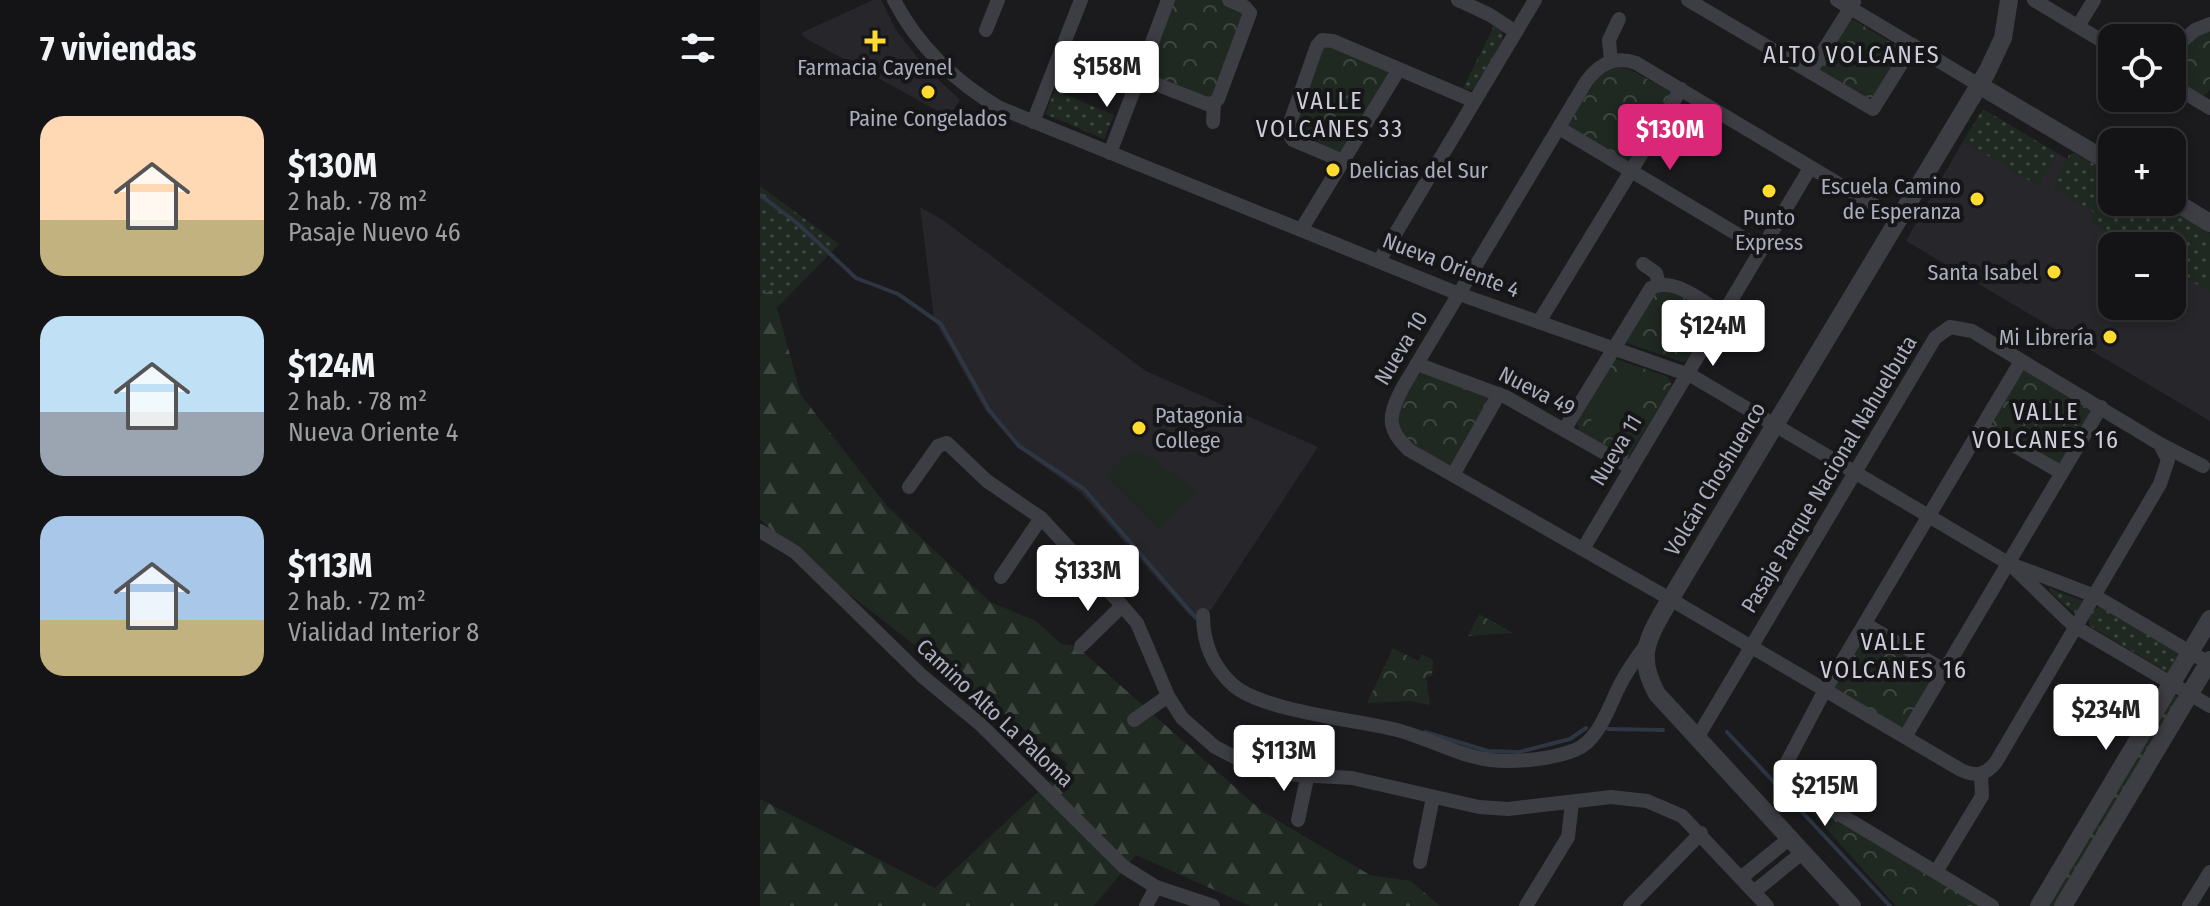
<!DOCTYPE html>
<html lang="es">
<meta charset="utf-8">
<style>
body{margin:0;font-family:"Fira Sans Condensed",sans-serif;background:#212123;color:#f1f3f6;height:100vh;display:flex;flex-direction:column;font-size:30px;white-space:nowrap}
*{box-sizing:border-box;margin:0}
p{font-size:26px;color:#9d9ea1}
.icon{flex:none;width:44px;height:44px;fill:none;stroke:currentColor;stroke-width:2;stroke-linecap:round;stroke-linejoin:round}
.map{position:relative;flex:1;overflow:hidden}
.sheet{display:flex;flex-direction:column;background:#141416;width:760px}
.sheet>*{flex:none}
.controls{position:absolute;left:1338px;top:24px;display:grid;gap:16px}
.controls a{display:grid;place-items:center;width:88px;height:88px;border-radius:16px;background:#141416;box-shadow:0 4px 12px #0003,0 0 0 2px #333335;font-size:40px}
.price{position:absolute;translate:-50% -68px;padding:0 18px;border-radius:8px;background:#fff;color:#222;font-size:26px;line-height:52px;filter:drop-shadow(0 2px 4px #0008)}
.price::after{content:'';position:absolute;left:50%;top:48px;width:24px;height:18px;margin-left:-12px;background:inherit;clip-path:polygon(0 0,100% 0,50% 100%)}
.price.active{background:#db2777;color:#fff}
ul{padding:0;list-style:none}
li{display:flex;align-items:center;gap:24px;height:200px;padding:0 40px}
li span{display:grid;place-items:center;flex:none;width:224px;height:160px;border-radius:24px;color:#555}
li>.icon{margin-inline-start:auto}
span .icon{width:96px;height:96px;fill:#fffc;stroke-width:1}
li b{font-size:34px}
h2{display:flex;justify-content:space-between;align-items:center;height:96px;padding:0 40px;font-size:34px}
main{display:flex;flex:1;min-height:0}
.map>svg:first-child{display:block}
</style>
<main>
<section class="sheet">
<h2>7 viviendas<svg class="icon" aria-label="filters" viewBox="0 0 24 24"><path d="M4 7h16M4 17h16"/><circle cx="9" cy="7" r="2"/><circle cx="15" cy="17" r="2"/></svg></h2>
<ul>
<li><span style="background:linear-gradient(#ffd9b3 65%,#c2b280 0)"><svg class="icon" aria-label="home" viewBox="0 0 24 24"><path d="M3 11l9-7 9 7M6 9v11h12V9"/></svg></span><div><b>$130M</b><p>2 hab. · 78 m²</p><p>Pasaje Nuevo 46</p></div></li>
<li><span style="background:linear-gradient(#bfe0f5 60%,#9aa5b1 0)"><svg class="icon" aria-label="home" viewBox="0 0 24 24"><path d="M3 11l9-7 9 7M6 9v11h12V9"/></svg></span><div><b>$124M</b><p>2 hab. · 78 m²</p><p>Nueva Oriente 4</p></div></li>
<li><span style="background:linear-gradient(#a9c7e8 65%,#c2b280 0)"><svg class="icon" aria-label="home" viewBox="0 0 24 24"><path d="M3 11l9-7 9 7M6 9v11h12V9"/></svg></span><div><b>$113M</b><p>2 hab. · 72 m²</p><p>Vialidad Interior 8</p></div></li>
</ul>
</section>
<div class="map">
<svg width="1450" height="906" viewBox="0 0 1450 906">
<defs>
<pattern id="grass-dots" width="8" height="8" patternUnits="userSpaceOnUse" patternTransform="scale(2)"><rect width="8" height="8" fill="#1f2922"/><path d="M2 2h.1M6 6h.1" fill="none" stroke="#3d4640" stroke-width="1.8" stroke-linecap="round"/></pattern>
<pattern id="forest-firs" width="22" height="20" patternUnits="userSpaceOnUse" patternTransform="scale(2)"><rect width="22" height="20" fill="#1f2922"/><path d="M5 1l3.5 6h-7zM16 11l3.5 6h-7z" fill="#3d4640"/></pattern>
<pattern id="park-crowns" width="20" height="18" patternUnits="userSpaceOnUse" patternTransform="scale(2)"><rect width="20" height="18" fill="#1f2922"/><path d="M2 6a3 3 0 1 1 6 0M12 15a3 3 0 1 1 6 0" fill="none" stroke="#3d4640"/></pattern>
</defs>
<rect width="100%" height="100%" fill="#1b1a1d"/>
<g fill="#27262a" fill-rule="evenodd">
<polygon points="113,0 121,0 136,30 164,66 200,100 189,117 45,38 41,33"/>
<path d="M1203 141 1279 185 1297 153 1352 185V202L1450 243V421L1146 241ZM1352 246H1412V306H1352Z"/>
<polygon points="160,207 183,220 386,371 558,447 451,610 430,616 321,493 257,447 225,410 174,319"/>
</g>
<g fill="url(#grass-dots)">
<polygon points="734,26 742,31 743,40 714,88 711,90 703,88"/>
<polygon points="295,90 354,115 344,139 285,114"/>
<polygon points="1223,109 1297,153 1279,186 1203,141"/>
<polygon points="1314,153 1352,174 1352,202 1399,202 1450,233 1450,292 1412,270 1412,246 1371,246 1330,222 1334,212 1293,187 1309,155"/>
<polygon points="0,186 79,244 20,305 0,316"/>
<polygon points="1289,588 1323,601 1315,614 1290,592"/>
<path d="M1340 606 1419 653 1420 656 1413 671 1407 672 1330 626C1326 617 1332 610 1340 606Z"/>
<polygon points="1416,696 1418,699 1295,906 1286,906 1412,697"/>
</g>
<polygon fill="url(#forest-firs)" points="12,290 41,395 127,506 230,602 276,621 301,644 316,646 503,812 610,875 651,881 680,906 490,906 376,855 334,906 0,906 0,799 175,888 308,764 35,552 0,519 0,296"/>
<g fill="url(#park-crowns)">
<polygon points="412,0 461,0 486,12 453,99 389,77 385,66"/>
<polygon points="1090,20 1094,20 1142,49 1113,103 1060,71 1059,66"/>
<polygon points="1450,30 1450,90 1442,98 1412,82 1412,58 1434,38"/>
<polygon points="565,44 629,72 584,154 532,134"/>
<polygon points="858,66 871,70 912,93 871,163 808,127 809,121 843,71"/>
<polygon points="909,288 953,315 928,359 923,362 864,342 892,293"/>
<polygon points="856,359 906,376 911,382 911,388 867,459 819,431 816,420 851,361"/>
<polygon points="1261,368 1334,412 1300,468 1227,425"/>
<path d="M662 372 730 398 694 463 690 465C637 447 621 416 662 372Z"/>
<polygon points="719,614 753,633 708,636"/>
<polygon points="1105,632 1179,671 1144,730 1072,688"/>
<polygon points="633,648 658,661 662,654 673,660 672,676 666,677 670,705 651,701 607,703"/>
<polygon points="1054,805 1223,906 1136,906 1055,816 1050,810"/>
</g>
<g fill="#1f2922">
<polygon points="859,374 890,393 860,443 829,424"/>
<polygon points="380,451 439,491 399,529 345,475 366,455"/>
<polygon points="1176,888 1204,906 1165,906"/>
</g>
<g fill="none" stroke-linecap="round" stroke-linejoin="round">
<g stroke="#2e3643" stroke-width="4">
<polyline points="0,195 37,223 96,278 138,294 181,324 229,410 259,446 324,489 436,618"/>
<polyline points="848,729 903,730"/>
<polyline points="665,732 728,751 759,752 810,739 826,728"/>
<polyline points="967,732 1130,906"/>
</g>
<g stroke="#3d3d44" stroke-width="14">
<path d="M134 0C157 45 196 83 240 108L699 294 932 376 1248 563 1335 596 1450 664"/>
<polyline points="698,0 730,15 756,32"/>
<polyline points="928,0 1113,109 1153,45"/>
<polyline points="1077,0 1219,85"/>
<polyline points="1274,0 1352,47"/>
<polyline points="1318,26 1334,0"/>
<polyline points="226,30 238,0"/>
<polyline points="1412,50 1435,30 1450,24"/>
<polyline points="851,61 849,40 859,19"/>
<polyline points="1050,72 1094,2"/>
<polyline points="378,77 447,104 454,103"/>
<polyline points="1412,85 1450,108"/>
<polyline points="273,122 321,0"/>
<polyline points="453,122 454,103 458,99 490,13 485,7 469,0"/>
<polyline points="799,128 1002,249"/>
<polyline points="350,153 408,0"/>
<polyline points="583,161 533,140 527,131 557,46 562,40 573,41 714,101"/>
<path d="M1139 220 876 63C854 55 839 64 826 82L643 387C629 414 625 428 649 450L910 599 1201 770C1216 777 1226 775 1236 762L1400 484 1408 460 1400 444"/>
<polyline points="541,230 639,69"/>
<polyline points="619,261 775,0"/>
<polyline points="883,264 896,273 899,284"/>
<polyline points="779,322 921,89"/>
<polyline points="657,364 746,397 871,468"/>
<polyline points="1222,427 1302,473"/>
<path d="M804 430 891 288C914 276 943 302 963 314"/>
<polyline points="693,475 739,394"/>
<polyline points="149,487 178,446 187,443 227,481 281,518 350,592 377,623 408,696 422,718 455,747 488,764 522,774 592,778 719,807 748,809 851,797 887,801 922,816 1007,906"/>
<polyline points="0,531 35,552 162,676 220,724 364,867 396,887 453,906"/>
<polyline points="823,549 1050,168"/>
<polyline points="1254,568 1314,626 1450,706"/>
<polyline points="241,577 281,518"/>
<path d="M443 615C443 643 452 666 473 685 502 711 597 720 637 730 668 738 699 756 730 760 755 763 792 759 815 750 840 741 850 702 862 681 869 668 877 657 886 645"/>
<polyline points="1105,624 1184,670"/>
<polyline points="321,646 362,606"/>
<polyline points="374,720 408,696"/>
<polyline points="1145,737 1341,407"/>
<polyline points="937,738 1175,338 1190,327 1212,331 1400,444 1443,466"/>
<polyline points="538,820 548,774"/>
<polyline points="660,862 673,797"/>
<polyline points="1176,872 1222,796 1221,774"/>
<polyline points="982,877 1030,838"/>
<polyline points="995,891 1043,852"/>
<polyline points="386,906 396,887"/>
<polyline points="766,906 808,837 812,803"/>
<polyline points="870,906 941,833"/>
<polyline points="1232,906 1056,800 1035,780 1027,762 1065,690 1261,361"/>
<polyline points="1429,906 1450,872"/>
</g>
<g stroke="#3d3d44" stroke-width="18">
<polyline points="1219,85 1352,164"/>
<polyline points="1412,200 1450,223"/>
<path d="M1092 906 897 694C877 658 886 641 905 608L1227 72 1243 38 1249 0"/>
<polyline points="1279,906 1450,619"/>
<polyline points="1303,906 1450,660"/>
</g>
</g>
<g fill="#ffdb30" stroke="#161518" stroke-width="3">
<path d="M111 29h8v8h8v8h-8v8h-8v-8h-8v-8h8z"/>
<circle cx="168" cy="92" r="8"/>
<circle cx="573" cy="170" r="8"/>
<circle cx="1009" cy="191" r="8"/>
<circle cx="1217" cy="199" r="8"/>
<circle cx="1294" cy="272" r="8"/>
<circle cx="1350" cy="337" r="8"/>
<circle cx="379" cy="428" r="8"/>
</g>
<g text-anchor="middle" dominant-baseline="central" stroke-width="8" stroke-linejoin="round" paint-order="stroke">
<g font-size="22" fill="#acaebe" stroke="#161518">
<text x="115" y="67">Farmacia Cayenel</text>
<text x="168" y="118">Paine Congelados</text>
<text x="589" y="170" text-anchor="start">Delicias del Sur</text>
<text x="1201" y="186" text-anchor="end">Escuela Camino<tspan x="1201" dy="25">de Esperanza</tspan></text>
<text x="1009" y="217">Punto<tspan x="1009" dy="25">Express</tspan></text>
<text x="1278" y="272" text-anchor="end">Santa Isabel</text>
<text x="1334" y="337" text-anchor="end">Mi Librería</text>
<text x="395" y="415" text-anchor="start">Patagonia<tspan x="395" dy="25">College</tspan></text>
</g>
<g font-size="22" fill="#acaebe" stroke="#161518">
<text transform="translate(691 265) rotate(21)">Nueva Oriente 4</text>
<text transform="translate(641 348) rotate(-59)">Nueva 10</text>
<text transform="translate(777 391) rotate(27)">Nueva 49</text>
<text transform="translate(856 450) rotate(-59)">Nueva 11</text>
<text transform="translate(1069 474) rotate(-59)">Pasaje Parque Nacional Nahuelbuta</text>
<text transform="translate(955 479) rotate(-59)">Volcán Choshuenco</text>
<text transform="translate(235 713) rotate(43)">Camino Alto La Paloma</text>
</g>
<g font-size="24" letter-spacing="2" fill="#cdced9" stroke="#161518">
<text x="1092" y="55">ALTO VOLCANES</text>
<text x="570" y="101">VALLE<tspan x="570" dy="28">VOLCANES 33</tspan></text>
<text x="1286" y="412">VALLE<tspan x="1286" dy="28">VOLCANES 16</tspan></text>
<text x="1134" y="642">VALLE<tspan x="1134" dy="28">VOLCANES 16</tspan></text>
</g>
</g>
</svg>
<div class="controls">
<a><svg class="icon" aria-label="locate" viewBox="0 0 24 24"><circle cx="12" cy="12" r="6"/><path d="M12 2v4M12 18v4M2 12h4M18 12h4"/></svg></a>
<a>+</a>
<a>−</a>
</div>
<b class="price" style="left:347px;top:109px">$158M</b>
<b class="price active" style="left:910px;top:172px">$130M</b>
<b class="price" style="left:953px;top:368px">$124M</b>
<b class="price" style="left:328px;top:613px">$133M</b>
<b class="price" style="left:1346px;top:752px">$234M</b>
<b class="price" style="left:524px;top:793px">$113M</b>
<b class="price" style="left:1065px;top:828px">$215M</b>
</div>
</main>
